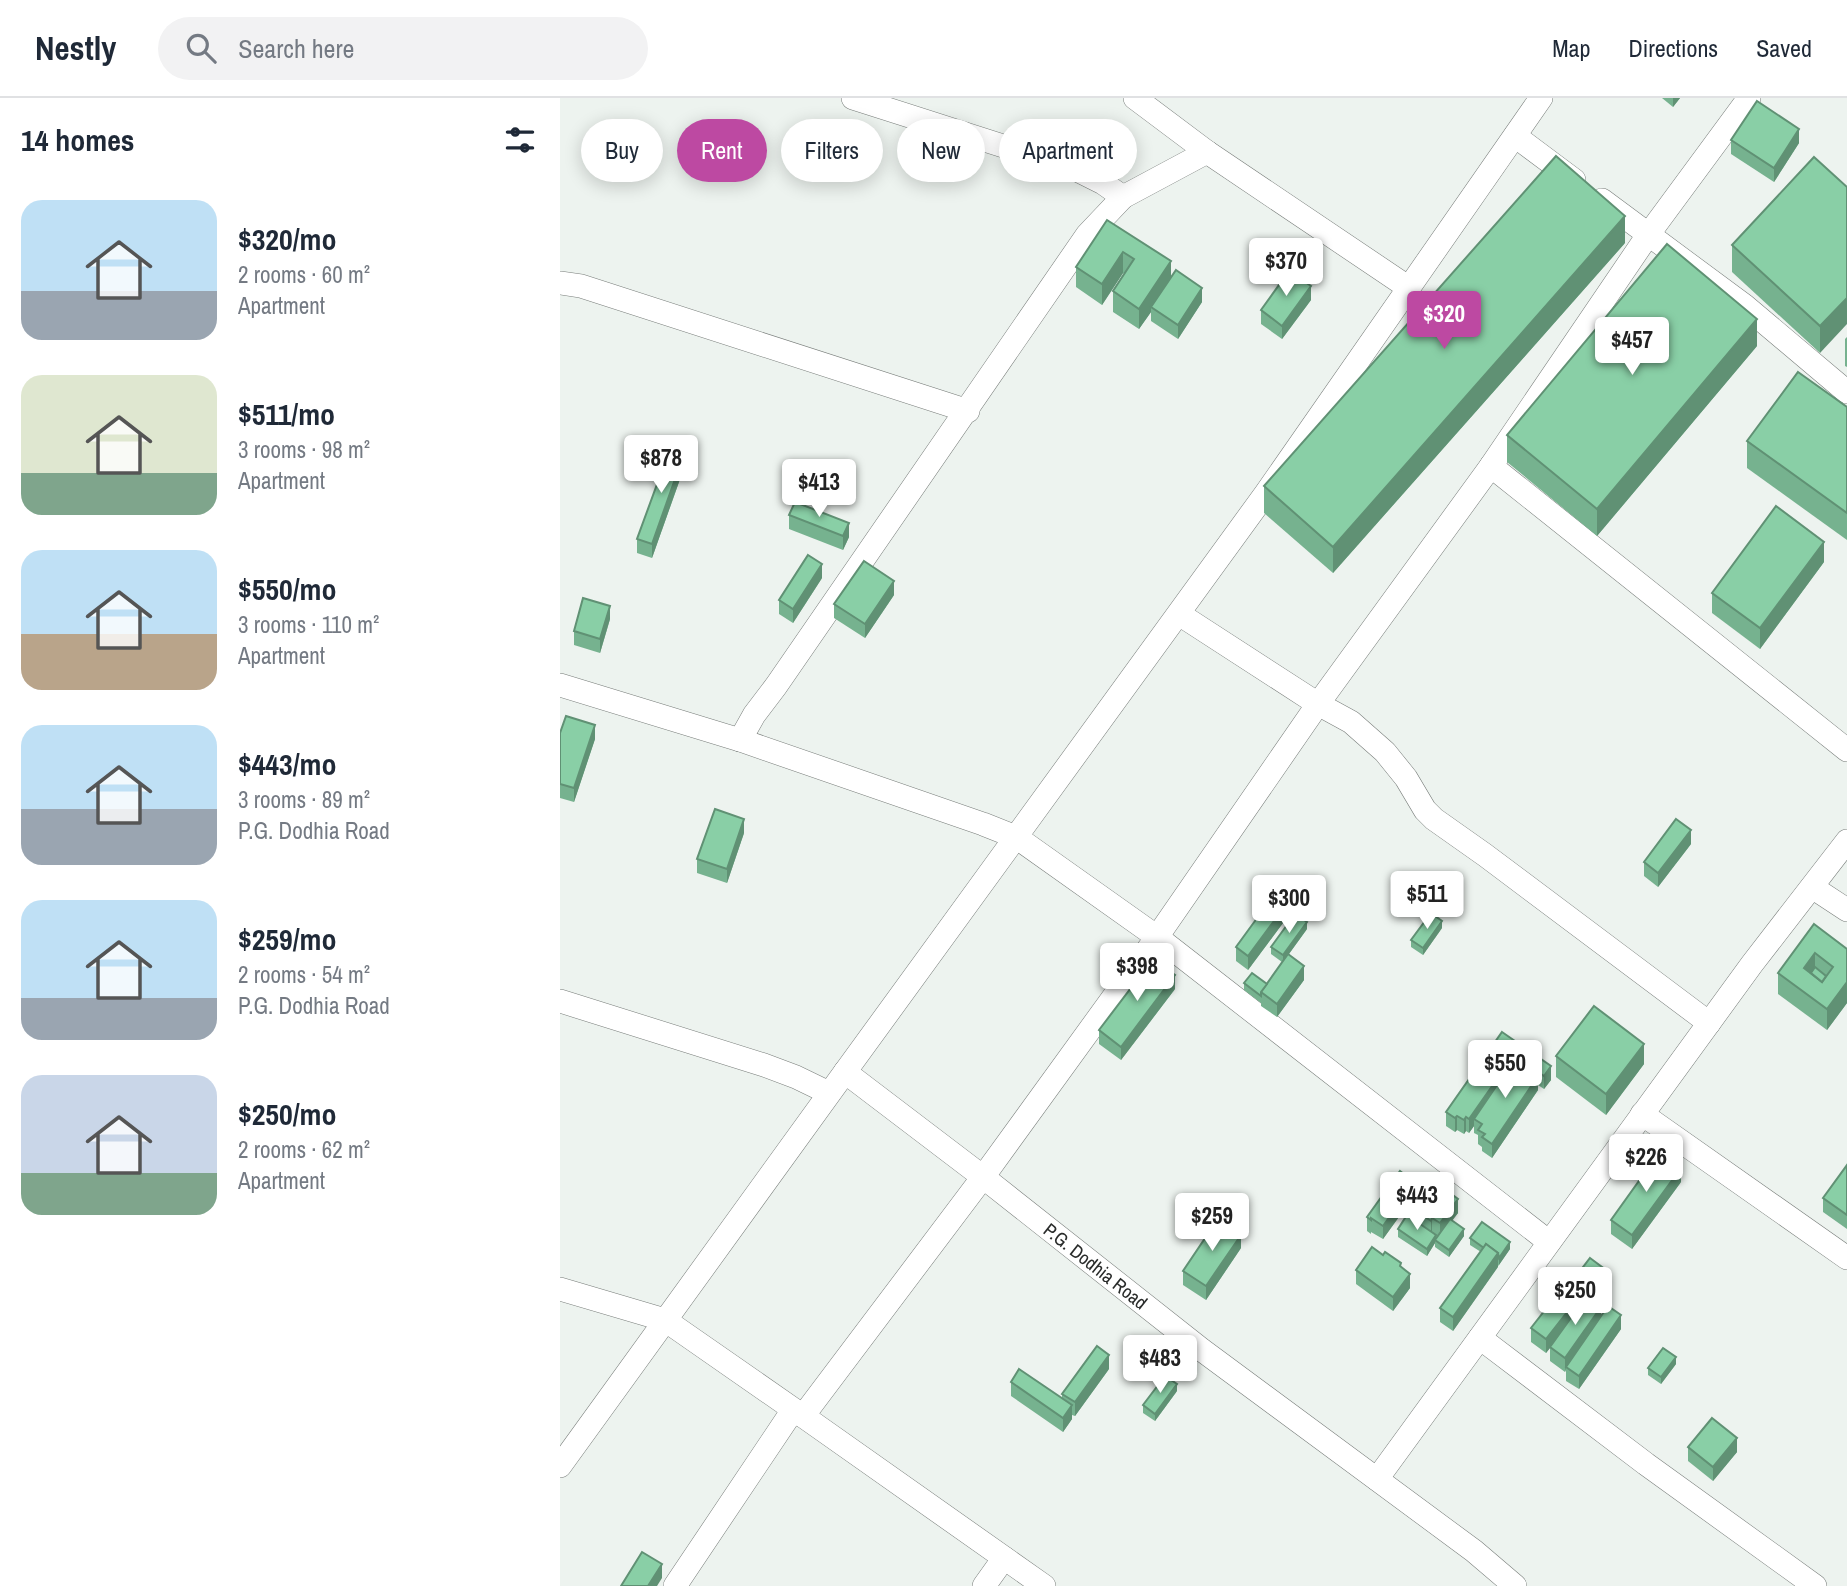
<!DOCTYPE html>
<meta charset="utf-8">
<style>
body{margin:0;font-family:"Archivo Narrow",sans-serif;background:#f2f2f3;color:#1f2937;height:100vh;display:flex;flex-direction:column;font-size:26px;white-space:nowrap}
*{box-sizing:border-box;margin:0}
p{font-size:23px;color:#747a83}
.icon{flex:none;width:38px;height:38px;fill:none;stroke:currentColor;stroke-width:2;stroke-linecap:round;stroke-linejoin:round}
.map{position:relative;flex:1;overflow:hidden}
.panel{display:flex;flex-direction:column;background:#fff;width:560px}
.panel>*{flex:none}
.banner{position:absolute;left:21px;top:21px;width:665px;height:63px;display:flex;gap:14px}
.price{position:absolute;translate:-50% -60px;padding:0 16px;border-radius:7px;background:#fff;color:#222;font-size:23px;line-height:46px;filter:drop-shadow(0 2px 4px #0008)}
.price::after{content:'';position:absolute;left:50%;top:42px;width:21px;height:16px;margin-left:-10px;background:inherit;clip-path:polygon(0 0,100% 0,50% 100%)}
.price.selected{background:#bd49a2;color:#fff}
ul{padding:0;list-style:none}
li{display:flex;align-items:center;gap:21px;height:175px;padding:0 21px}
li span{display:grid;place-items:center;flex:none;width:196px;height:140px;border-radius:21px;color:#555}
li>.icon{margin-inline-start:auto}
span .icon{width:84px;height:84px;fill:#fffc;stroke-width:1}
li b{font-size:30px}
h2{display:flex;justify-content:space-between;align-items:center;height:84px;padding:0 21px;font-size:30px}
.pill{padding:0 24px;border-radius:32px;background:#fff;box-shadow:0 4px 18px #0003;font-size:24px;line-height:63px}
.pill.selected{background:#bd49a2;color:#fff}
header{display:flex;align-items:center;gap:42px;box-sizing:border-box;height:98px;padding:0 35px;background:#fff;border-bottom:2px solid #e0e1e3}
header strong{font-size:33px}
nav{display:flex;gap:38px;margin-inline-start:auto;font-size:24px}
.search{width:490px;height:63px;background:#f2f2f3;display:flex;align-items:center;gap:18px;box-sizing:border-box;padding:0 24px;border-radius:38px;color:#747a83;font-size:26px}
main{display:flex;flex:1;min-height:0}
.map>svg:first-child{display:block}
</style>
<header>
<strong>Nestly</strong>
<div class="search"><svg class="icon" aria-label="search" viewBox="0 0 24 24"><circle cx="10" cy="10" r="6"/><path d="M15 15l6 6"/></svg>Search here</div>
<nav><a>Map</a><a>Directions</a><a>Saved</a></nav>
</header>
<main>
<section class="panel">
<h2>14 homes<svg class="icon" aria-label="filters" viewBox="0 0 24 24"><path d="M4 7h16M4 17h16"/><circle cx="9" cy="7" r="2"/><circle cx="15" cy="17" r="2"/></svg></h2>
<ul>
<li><span style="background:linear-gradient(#bfe0f5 65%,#9aa5b1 0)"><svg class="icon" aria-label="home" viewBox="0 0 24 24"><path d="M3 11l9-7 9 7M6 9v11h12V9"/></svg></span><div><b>$320/mo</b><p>2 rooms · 60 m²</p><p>Apartment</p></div></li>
<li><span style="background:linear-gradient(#dfe7d0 70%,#7fa58c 0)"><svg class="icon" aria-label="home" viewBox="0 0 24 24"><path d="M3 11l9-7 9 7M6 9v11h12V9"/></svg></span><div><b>$511/mo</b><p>3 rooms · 98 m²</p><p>Apartment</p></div></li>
<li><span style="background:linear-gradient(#bfe0f5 60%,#b9a48a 0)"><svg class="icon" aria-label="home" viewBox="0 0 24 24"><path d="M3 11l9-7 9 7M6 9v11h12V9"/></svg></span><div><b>$550/mo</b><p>3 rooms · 110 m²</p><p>Apartment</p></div></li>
<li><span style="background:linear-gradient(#bfe0f5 60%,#9aa5b1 0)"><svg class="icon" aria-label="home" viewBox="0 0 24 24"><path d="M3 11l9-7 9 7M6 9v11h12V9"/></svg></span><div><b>$443/mo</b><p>3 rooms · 89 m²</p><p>P.G. Dodhia Road</p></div></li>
<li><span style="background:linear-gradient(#bfe0f5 70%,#9aa5b1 0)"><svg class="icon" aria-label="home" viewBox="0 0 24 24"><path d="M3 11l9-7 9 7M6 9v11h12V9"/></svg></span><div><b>$259/mo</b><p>2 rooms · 54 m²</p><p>P.G. Dodhia Road</p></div></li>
<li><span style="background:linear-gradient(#c9d6e8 70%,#7fa58c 0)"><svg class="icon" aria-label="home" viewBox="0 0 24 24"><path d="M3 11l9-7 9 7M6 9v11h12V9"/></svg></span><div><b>$250/mo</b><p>2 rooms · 62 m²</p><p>Apartment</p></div></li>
</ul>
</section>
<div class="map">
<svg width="1287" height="1488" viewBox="0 0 1287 1488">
<rect width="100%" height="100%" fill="#edf3ef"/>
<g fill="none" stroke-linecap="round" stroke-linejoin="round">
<defs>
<g id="street">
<polyline points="293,0 515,71 543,85 563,99"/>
<polyline points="575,0 647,54 849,190"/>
<polyline points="955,38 1014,82"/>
<polyline points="1042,102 1185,208 1287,294"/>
<polyline points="0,185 21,188 408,313"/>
<polyline points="931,368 1287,652"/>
<polyline points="619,516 758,606 791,624 825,654 846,680 865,712 874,721 925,757 1149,925"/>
<polyline points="0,587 180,642 423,726 456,739 597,839 989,1144"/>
<polyline points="180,642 194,617 216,588 527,137 563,99 647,54"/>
<polyline points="1252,789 1287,812"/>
<polyline points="0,903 204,967 236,979 269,995"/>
<path id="s1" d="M285 974 423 1079 642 1252 914 1453 955 1488"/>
<polyline points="1082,1016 1287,1160"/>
<polyline points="0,1191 105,1222 243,1318 423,1079 597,839 758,606 931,368 1088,137 1189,0"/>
<polyline points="920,1240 1086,1366 1255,1488"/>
<polyline points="243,1318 484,1488"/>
<polyline points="0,1368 285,974 706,395 981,0"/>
<polyline points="817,1381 1192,866 1287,743"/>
<polyline points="115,1488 233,1312"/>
<polyline points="424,1488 444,1460"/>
</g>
</defs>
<use href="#street" stroke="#787d7a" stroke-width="24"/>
<use href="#street" stroke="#fff" stroke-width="23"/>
</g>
<g fill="#76b28f">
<polygon points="1102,0 1120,0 1113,9"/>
<polygon points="1171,42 1239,45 1214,84 1171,56"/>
<polygon points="1287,89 1260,255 1172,174 1172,147"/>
<polygon points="547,122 611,180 642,204 618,241 591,223 591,214 579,231 553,214 553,193 564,175 563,175 542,207 516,189 516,169"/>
<polygon points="1065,145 773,475 704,415 704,388"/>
<polygon points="751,202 722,241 701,226 701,212"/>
<polygon points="1287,239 1287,269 1285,268 1285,241"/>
<polygon points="1197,248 1037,438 947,364 947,337"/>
<polygon points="1287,309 1287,442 1187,370 1187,343"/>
<polygon points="125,367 92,460 77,455 77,441"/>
<polygon points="229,417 289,439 283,452 229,431"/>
<polygon points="1264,464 1200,551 1152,515 1152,495"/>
<polygon points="262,480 233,525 219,516 219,502"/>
<polygon points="334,497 305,540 274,520 274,506"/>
<polygon points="50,521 40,555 14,547 14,533"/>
<polygon points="0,635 35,641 14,704 0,700"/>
<polygon points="184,735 167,785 137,775 137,761"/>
<polygon points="1131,746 1098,789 1084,778 1084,764"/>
<polygon points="740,802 688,872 676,863 676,849"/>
<polygon points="1254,826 1287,851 1287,905 1267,932 1218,896 1218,875"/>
<polygon points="882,830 863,857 851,849 851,842"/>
<polygon points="747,831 729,856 744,882 717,919 701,908 701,905 684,892 684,885 707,886 722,864 711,856 711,849"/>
<polygon points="615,891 561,962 539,946 539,932"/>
<polygon points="942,934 991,982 984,991 978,987 978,992 932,1060 922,1053 922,1049 918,1046 918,1037 914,1035 914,1028 909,1035 906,1033 904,1036 897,1032 895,1034 886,1028 886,1014"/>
<polygon points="996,958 1084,966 1046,1017 996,979"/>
<polygon points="1287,1067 1287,1131 1263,1114 1263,1100"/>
<polygon points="1121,1084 1072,1151 1051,1136 1051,1122"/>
<polygon points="854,1098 823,1141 811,1134 811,1136 807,1133 807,1119"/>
<polygon points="854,1111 898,1115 892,1122 904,1138 889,1159 875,1149 875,1145 867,1158 838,1139 838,1131 854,1122"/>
<polygon points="910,1140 950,1151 893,1233 880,1224 880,1210 921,1154 910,1147"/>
<polygon points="681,1150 646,1202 623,1187 623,1173"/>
<polygon points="796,1172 850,1190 833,1213 796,1186"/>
<polygon points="1046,1179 1029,1200 1041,1218 1061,1231 1019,1291 1006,1283 1006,1272 1005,1274 990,1263 990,1250 986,1255 971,1244 971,1230 1010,1186"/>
<polygon points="1116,1266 1101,1286 1088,1277 1088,1270"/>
<polygon points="549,1271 515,1318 512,1317 512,1321 503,1334 451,1298 451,1284 502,1300 502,1296"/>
<polygon points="617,1293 595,1323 583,1315 583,1307"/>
<polygon points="1128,1349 1177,1354 1153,1383 1128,1363"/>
</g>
<g fill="#609174">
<polygon points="1113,0 1120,0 1113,9"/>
<polygon points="1239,31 1239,45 1214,84 1214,70"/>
<polygon points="1065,118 1065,145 773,475 773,449"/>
<polygon points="563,154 563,175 542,207 542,186"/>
<polygon points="611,163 611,184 591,209 591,214 579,231 579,211"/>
<polygon points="751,188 751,202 722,241 722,228"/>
<polygon points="642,190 642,204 618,241 618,227"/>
<polygon points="1287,200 1287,226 1260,255 1260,228"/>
<polygon points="1197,221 1197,248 1037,438 1037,411"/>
<polygon points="125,353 125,367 92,460 92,446"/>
<polygon points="289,425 289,439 283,452 283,438"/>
<polygon points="1264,444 1264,464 1200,551 1200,530"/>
<polygon points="262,466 262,480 233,525 233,511"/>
<polygon points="334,483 334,497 305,540 305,526"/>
<polygon points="50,508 50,521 40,555 40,541"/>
<polygon points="35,627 35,641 14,704 14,690"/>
<polygon points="184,721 184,735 167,785 167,771"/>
<polygon points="1131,732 1131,746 1098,789 1098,775"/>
<polygon points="740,788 740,802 688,872 688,858"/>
<polygon points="882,823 882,830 863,857 863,850"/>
<polygon points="747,824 747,831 723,864 723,857"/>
<polygon points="1255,855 1255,876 1248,886 1244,870"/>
<polygon points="744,868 744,882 717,919 717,906"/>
<polygon points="615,877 615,891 561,962 561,949"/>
<polygon points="1287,884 1287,905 1267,932 1267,911"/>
<polygon points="1084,946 1084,966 1046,1017 1046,996"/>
<polygon points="954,957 954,971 914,1021 914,1028 909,1035 909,1021"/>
<polygon points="991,968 991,982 984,991 984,978"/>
<polygon points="978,978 978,992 932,1060 932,1046"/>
<polygon points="897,1018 897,1032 895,1034 895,1020"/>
<polygon points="906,1019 906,1033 904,1036 904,1022"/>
<polygon points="1121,1070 1121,1084 1072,1151 1072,1137"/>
<polygon points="854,1084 854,1098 823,1141 823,1128"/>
<polygon points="898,1101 898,1115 880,1139 880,1125"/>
<polygon points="872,1120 872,1134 871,1137 871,1123"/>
<polygon points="904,1131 904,1138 889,1159 889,1152"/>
<polygon points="681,1137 681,1150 646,1202 646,1188"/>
<polygon points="876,1137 875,1145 867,1158 867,1151"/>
<polygon points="950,1144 950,1151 939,1167 939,1160"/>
<polygon points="938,1155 938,1169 893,1233 893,1219"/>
<polygon points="1046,1172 1046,1179 1023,1208 1023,1201"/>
<polygon points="850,1176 850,1190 833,1213 833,1199"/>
<polygon points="1022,1195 1022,1209 986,1255 986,1241"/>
<polygon points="1041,1209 1041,1223 1006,1269 1005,1274 1005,1260"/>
<polygon points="1061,1217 1061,1231 1019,1291 1019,1278"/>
<polygon points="549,1257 549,1271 515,1318 515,1304"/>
<polygon points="1116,1259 1116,1266 1101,1286 1101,1279"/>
<polygon points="617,1286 617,1293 595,1323 595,1316"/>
<polygon points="512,1307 512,1321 503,1334 503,1320"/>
<polygon points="1177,1340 1177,1354 1153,1383 1153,1369"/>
<polygon points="102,1466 102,1480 97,1488 88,1488"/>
</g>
<g fill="#89cfa6" stroke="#609174" stroke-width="2" fill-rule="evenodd">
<polygon points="1197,3 1239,31 1214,70 1171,42"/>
<polygon points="996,58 1065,118 773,449 704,388"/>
<polygon points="1254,59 1287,89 1287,200 1260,228 1172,147"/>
<polygon points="547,122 611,163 579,211 553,193 574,161 563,154 542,186 516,169"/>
<polygon points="1107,146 1197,221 1037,411 947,337"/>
<polygon points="616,172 642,190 618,227 591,209"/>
<polygon points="729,173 751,188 722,228 701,212"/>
<polygon points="1238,274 1287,309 1287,415 1187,343"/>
<polygon points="111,348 125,353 92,446 77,441"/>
<polygon points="235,404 289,425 283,438 229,417"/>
<polygon points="1216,408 1264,444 1200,530 1152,495"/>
<polygon points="248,457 262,466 233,511 219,502"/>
<polygon points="304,463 334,483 305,526 274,506"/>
<polygon points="23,500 50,508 40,541 14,533"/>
<polygon points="6,618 35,627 14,690 0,686 0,635"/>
<polygon points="155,711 184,721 167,771 137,761"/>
<polygon points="1116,721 1131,732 1098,775 1084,764"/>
<polygon points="727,779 740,788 688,858 676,849"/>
<polygon points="871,815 882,823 863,850 851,842"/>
<polygon points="735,816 747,824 723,857 711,849"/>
<path d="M1254 826 1287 851V884L1267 911 1218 875ZM1255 855 1273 869 1262 884 1244 870Z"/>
<polygon points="728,856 744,868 717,906 701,894"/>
<polygon points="593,861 615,877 561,949 539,932"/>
<polygon points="1255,869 1266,878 1262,884 1251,875"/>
<polygon points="692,875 707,886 701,894 701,898 684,885"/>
<polygon points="1034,908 1084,946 1046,996 996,958"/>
<polygon points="942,934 991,968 984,978 954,957 909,1021 906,1019 904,1022 897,1018 895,1020 886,1014"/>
<polygon points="954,962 978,978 932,1046 922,1039 925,1036 918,1032 922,1026 914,1021"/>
<polygon points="1099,1055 1121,1070 1072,1137 1051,1122"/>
<polygon points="1287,1067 1287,1117 1263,1100"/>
<polygon points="840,1073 854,1084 823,1128 811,1120 811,1122 807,1119"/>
<polygon points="874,1083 898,1101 880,1125 872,1120 871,1123 854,1111"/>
<polygon points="847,1117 876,1137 867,1151 838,1131"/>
<polygon points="658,1121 681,1137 646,1188 623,1173"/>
<polygon points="890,1121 904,1131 889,1152 875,1142"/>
<polygon points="922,1124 950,1144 939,1160 938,1155 926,1146 924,1150 910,1140"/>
<polygon points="926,1146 938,1155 893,1219 880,1210"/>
<polygon points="812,1149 823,1157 825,1154 841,1165 840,1168 850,1176 833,1199 796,1172"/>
<polygon points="1030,1160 1046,1172 1023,1201 1022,1200 1022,1195 1010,1186"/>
<polygon points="1007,1184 1022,1195 986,1241 971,1230"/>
<polygon points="1026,1199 1041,1209 1005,1260 990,1249"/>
<polygon points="1048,1208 1061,1217 1019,1278 1006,1269"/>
<polygon points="537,1248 549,1257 515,1304 502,1296"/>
<polygon points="1103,1250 1116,1259 1101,1279 1088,1270"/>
<polygon points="459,1271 512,1307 503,1320 451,1284"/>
<polygon points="605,1278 617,1286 595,1316 583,1307"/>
<polygon points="1152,1320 1177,1340 1153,1369 1128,1349"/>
<polygon points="82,1454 102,1466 88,1488 61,1488"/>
</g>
<g text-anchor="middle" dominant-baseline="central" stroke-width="6" stroke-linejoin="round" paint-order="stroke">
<g font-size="19" fill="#2a2c2b" stroke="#edf3ef">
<text stroke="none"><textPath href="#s1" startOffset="317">P.G. Dodhia Road</textPath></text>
</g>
</g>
</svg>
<b class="price" style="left:726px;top:200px">$370</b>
<b class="price selected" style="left:884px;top:253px">$320</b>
<b class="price" style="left:1072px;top:279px">$457</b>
<b class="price" style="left:101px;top:397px">$878</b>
<b class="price" style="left:259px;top:421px">$413</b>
<b class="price" style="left:867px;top:833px">$511</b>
<b class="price" style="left:729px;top:837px">$300</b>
<b class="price" style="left:577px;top:905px">$398</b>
<b class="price" style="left:945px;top:1002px">$550</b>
<b class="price" style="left:1086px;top:1096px">$226</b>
<b class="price" style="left:857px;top:1134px">$443</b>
<b class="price" style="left:652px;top:1155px">$259</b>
<b class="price" style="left:1015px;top:1229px">$250</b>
<b class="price" style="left:600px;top:1297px">$483</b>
<div class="banner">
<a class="pill">Buy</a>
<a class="pill selected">Rent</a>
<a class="pill">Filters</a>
<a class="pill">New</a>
<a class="pill">Apartment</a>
</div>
</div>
</main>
